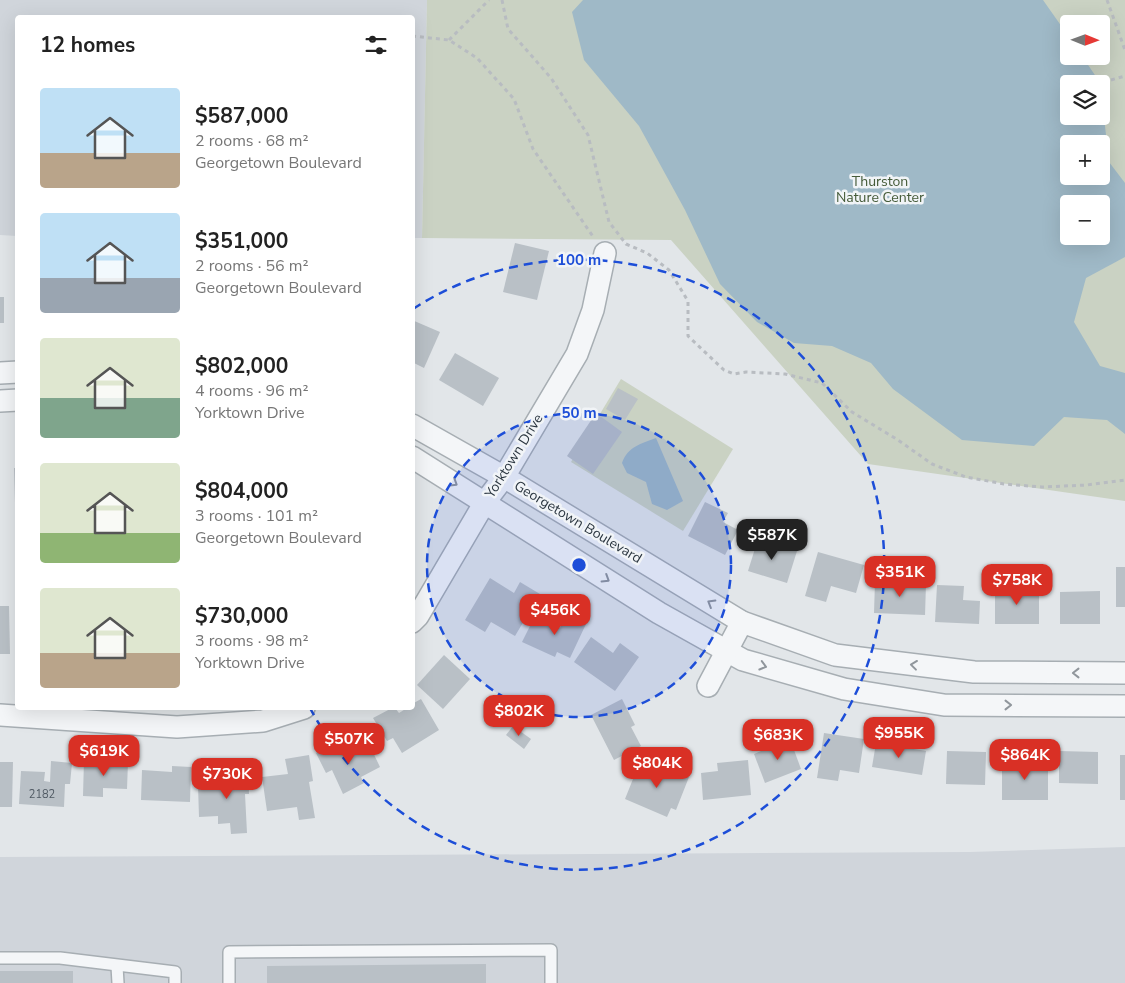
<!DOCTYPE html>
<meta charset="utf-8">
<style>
body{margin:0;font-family:"Nunito Sans",sans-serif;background:#f2f2f2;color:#222;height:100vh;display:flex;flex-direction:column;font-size:19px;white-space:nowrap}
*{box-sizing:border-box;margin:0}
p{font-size:16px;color:#767676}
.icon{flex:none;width:28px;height:28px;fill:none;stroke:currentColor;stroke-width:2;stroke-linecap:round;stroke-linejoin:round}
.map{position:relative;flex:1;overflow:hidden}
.side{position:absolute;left:15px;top:15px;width:400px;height:695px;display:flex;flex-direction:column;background:#fff;border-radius:5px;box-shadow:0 5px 20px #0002}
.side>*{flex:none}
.needle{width:32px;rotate:91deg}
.buttons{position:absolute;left:1060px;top:15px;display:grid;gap:10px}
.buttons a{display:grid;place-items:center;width:50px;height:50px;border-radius:5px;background:#fff;box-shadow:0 5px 20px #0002;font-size:25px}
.price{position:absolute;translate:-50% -42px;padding:0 11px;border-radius:10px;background:#d93025;color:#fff;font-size:16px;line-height:32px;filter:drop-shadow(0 1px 2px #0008)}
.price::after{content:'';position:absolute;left:50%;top:30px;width:15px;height:11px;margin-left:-8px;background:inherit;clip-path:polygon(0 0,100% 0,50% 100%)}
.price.on{background:#222;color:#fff}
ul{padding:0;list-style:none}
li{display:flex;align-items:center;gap:15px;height:125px;padding:0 25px}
li span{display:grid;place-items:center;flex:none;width:140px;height:100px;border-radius:5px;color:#555}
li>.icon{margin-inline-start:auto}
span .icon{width:60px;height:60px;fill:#fffc;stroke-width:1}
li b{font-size:21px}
h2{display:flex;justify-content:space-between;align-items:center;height:60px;padding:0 25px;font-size:21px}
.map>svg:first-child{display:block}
</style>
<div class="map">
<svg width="1125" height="983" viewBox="0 0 1125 983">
<rect width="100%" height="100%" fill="#e2e6e9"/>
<g fill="#d0d5db">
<polygon points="0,0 427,0 422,238 412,238 412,18 18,18 17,236 0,235"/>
<polygon points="1125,847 1125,983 0,983 0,857 970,852"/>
</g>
<g fill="#cad2c3" fill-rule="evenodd">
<path d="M427 0H1125V501L868 464 671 240 422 238ZM1069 24H1101V56H1069ZM1069 84H1101V116H1069ZM1069 144H1101V176H1069ZM1069 204H1101V236H1069Z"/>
<polygon points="621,379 733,449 683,531 571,462"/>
</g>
<g fill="#9fb9c7" fill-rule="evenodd">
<path d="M583 0H1043L1069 37V56H1082L1101 84H1069V116H1101V90L1109 162 1125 183V257L1086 278 1074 322 1100 366 1125 373V434L1107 420 1064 417 1034 446 962 440 893 389 871 363 832 346 794 343 757 322 720 284 685 210 639 126 584 60 572 12ZM1069 144H1101V176H1069ZM1069 204H1101V236H1069Z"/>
<path d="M656 438 683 501 667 510 652 504 646 482 627 473 622 463C628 446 641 444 656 438Z"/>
</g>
<g fill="#b9c0c6">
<polygon points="515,243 549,251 537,300 503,292"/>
<rect x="0" y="297" width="4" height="26"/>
<polygon points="412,320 440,332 424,368 412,362"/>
<polygon points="455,353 499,378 483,406 439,380"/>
<polygon points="618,388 638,399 625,420 606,409"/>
<polygon points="596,413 622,432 593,474 567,456"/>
<polygon points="14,468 18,468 18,503 15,503"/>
<polygon points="705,502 728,513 723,522 738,530 725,555 688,536"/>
<polygon points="758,539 797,551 787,583 748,571"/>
<polygon points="818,552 864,565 856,593 831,586 826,602 805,596"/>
<rect x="1116" y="567" width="9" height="40"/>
<polygon points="490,578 514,593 520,582 540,594 515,636 491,622 485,632 465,620"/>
<polygon points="875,582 926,584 925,615 874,613"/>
<polygon points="937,585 964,586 963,600 980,601 979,624 935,622"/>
<rect x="995" y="588" width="44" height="36"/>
<polygon points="1100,591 1100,624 1060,624 1060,592"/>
<polygon points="0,606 9,606 10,654 0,654"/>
<polygon points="567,614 586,624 570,658 557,652 555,657 522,642 535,616 560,628"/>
<polygon points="591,637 613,653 620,643 639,657 615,691 574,662"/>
<polygon points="444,655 470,679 443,709 417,685"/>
<polygon points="421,699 439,730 402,753 393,738 387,741 373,718 392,708 395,708 399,713 407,708 412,708 412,704"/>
<polygon points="622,699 635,725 631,727 641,746 614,760 591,715"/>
<polygon points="513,726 531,739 524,749 506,735"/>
<polygon points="824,733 864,739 859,773 840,770 838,781 817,778"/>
<polygon points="790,739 801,769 765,783 754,754"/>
<polygon points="336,742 343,755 368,742 380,767 361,777 364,783 343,794 332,770 326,773 316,753"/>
<polygon points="876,743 926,751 922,775 872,767"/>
<polygon points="947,751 986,752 985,785 946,784"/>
<polygon points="1059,751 1098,752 1098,784 1059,783"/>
<polygon points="309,755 313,781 309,782 315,818 299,820 297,807 267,811 262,777 288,774 285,759"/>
<rect x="1120" y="755" width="5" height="45"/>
<polygon points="84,760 128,762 127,789 103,788 103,797 83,796"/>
<polygon points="748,760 751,795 703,800 701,773 718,771 717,763"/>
<polygon points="51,761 72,763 70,784 65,784 64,807 19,804 21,771 45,772 44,781 50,782"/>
<polygon points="1002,761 1048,762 1048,800 1002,800"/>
<polygon points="0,762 13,762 12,807 0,807"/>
<polygon points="639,764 662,773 665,766 689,777 676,810 671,808 667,817 625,799"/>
<polygon points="172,766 191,767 190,802 141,800 142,770 172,772"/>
<polygon points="248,768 249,794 245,794 247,833 231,834 230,823 218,824 218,816 199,817 198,785 226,783 226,769"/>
<polygon points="486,964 486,983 267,983 267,966"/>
<rect x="0" y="971" width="73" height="12"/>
</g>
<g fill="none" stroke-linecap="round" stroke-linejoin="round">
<defs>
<g id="service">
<polyline points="0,958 60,958 175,972 175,983"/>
<polyline points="117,966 118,983"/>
<polyline points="229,983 229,952 551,950 551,983"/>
</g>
<g id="minor">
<polyline points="0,373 18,372"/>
<polyline points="0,401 18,400"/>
<polyline points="412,425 504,477 742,622 835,655 974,672 1125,673"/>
<polyline points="412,457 659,613 743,660 844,689 944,705 1125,706"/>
<polyline points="412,622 418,616 485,502 504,477 577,354 593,310 605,253"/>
<polyline points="708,686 742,622"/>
<polyline points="0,715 177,727 263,721 304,708"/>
</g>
</defs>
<use href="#service" stroke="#a7aeb3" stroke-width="14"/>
<use href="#minor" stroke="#a7aeb3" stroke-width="24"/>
<g stroke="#b8bcc1" stroke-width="3" stroke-dasharray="4 4" stroke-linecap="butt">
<polyline points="502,0 508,29 551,78 588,135 609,222 626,244 647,253 669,270 688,301 688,336 724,370 734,374 746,372 785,374 822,383 852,412 898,440 932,464 966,477 1004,484 1042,487 1087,485 1125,480"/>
<polyline points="1107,0 1125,50"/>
<polyline points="412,36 449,40 477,58 514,99 533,149 594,238"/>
<polyline points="449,40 489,0"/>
<polyline points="1111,80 1125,76"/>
</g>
<use href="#service" stroke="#f4f6f8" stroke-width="11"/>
<use href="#minor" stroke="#f4f6f8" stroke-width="21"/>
</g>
<defs><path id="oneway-chevron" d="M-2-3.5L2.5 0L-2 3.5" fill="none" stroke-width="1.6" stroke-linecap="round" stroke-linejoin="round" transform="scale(1.25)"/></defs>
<g stroke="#90969c">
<use href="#oneway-chevron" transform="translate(454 483) rotate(32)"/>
<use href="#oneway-chevron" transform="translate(606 579) rotate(32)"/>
<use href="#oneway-chevron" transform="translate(711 603) rotate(-149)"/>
<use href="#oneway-chevron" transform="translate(914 665) rotate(-173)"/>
<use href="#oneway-chevron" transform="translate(763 666) rotate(16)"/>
<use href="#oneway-chevron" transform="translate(1076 673) rotate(-180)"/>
<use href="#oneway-chevron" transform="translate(1008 705)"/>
</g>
<circle cx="579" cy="565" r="152" fill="#1d4ed8" fill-opacity=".12"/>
<g fill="none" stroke="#1d4ed8" stroke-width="2.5" stroke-dasharray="9 6">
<circle cx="579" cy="565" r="152"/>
<path d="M413 309A305 305 0 1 1 310 708"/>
</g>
<g text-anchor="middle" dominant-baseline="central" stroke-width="5" stroke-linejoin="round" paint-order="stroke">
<g font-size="11" fill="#4e5862">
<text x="42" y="794">2182</text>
</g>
<g font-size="14" fill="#455b39" stroke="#f1f4f7">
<text x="880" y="181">Thurston<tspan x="880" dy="16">Nature Center</tspan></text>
</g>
<g font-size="14" fill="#2b3640" stroke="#f1f4f7">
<text transform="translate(514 456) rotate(-58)">Yorktown Drive</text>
<text transform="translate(578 522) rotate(31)">Georgetown Boulevard</text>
</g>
</g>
<circle cx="579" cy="565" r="8" fill="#1d4ed8" stroke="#f1f4f7" stroke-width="2.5"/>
<g font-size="15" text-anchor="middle" font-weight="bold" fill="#1d4ed8" stroke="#f1f4f7" stroke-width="5" stroke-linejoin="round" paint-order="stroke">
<text x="579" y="265">100 m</text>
<text x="579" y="418">50 m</text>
</g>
</svg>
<div class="buttons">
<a><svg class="needle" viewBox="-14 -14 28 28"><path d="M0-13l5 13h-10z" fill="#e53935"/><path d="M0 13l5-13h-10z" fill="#767676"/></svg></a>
<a><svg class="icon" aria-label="layers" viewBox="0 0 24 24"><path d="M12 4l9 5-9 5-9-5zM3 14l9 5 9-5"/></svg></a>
<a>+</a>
<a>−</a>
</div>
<b class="price on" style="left:772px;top:561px">$587K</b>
<b class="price" style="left:900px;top:598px">$351K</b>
<b class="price" style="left:1017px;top:606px">$758K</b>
<b class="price" style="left:555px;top:636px">$456K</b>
<b class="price" style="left:519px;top:737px">$802K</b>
<b class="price" style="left:899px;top:759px">$955K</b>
<b class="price" style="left:778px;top:761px">$683K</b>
<b class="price" style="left:349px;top:765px">$507K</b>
<b class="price" style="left:104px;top:777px">$619K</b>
<b class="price" style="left:1025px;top:781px">$864K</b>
<b class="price" style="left:657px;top:789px">$804K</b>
<b class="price" style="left:227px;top:800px">$730K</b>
<section class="side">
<h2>12 homes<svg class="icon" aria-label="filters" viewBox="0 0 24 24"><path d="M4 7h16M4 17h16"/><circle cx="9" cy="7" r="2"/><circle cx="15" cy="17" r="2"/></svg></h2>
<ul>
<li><span style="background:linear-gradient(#bfe0f5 65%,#b9a48a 0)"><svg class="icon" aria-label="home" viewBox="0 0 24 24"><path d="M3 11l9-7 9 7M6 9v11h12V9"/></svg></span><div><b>$587,000</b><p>2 rooms · 68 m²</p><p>Georgetown Boulevard</p></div></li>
<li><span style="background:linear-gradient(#bfe0f5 65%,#9aa5b1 0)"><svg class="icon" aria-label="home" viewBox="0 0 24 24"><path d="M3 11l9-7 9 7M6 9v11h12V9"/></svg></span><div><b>$351,000</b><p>2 rooms · 56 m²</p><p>Georgetown Boulevard</p></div></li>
<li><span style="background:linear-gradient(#dfe7d0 60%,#7fa58c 0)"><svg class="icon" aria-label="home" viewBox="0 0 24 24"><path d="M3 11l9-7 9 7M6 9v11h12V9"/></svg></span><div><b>$802,000</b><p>4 rooms · 96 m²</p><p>Yorktown Drive</p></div></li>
<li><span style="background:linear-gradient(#dfe7d0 70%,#8fb573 0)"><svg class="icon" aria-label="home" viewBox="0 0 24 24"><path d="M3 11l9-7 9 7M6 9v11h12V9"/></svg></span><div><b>$804,000</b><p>3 rooms · 101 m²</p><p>Georgetown Boulevard</p></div></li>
<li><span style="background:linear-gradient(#dfe7d0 65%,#b9a48a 0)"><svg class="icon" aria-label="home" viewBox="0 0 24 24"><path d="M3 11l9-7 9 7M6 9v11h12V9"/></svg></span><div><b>$730,000</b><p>3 rooms · 98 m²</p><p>Yorktown Drive</p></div></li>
</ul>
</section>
</div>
